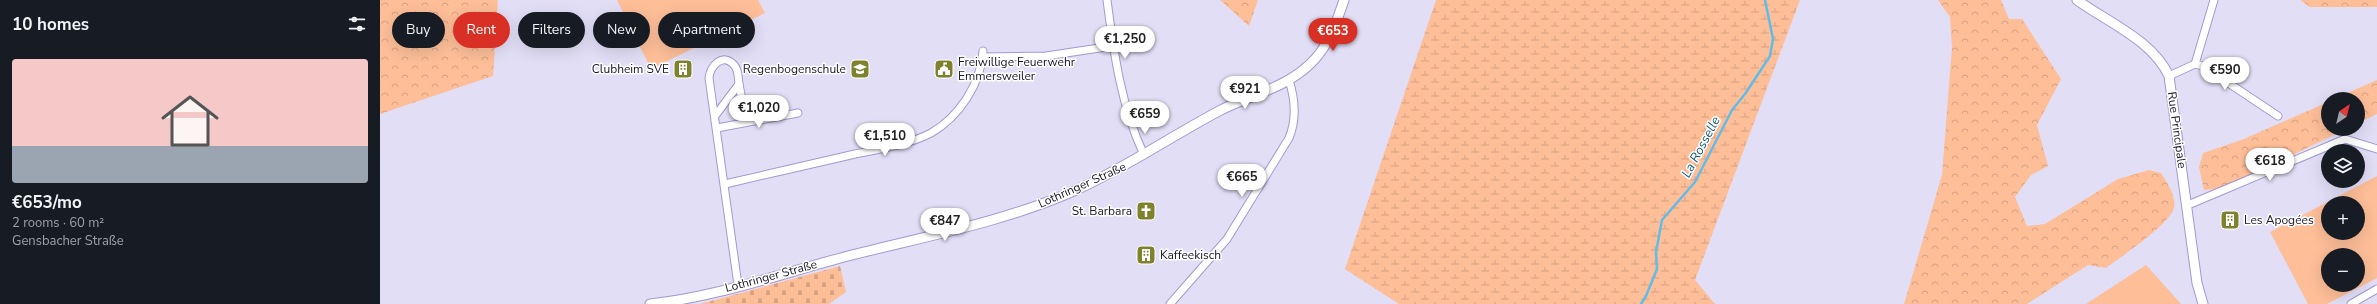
<!DOCTYPE html>
<meta charset="utf-8">
<style>
body{margin:0;font-family:"Nunito Sans",sans-serif;background:#242831;color:#f1f3f6;height:100vh;display:flex;flex-direction:column;font-size:15px;white-space:nowrap}
*{box-sizing:border-box;margin:0}
p{font-size:13px;color:#9ea1a6}
.icon{flex:none;width:22px;height:22px;fill:none;stroke:currentColor;stroke-width:2;stroke-linecap:round;stroke-linejoin:round}
.map{position:relative;flex:1;overflow:hidden}
.details{display:flex;flex-direction:column;background:#171b24;width:380px}
.details>*{flex:none}
.top-card{position:absolute;left:12px;top:12px;width:380px;height:36px;display:flex;gap:8px}
.needle{width:26px;rotate:35deg}
.tools{position:absolute;left:1941px;top:92px;display:grid;gap:8px}
.tools a{display:grid;place-items:center;width:44px;height:44px;border-radius:50%;background:#171b24;box-shadow:0 4px 16px #0002;font-size:20px}
.price{position:absolute;translate:-50% -34px;padding:0 9px;border-radius:14px;background:#fff;color:#222;font-size:13px;line-height:26px;filter:drop-shadow(0 1px 2px #0008)}
.price::after{content:'';position:absolute;left:50%;top:24px;width:12px;height:9px;margin-left:-6px;background:inherit;clip-path:polygon(0 0,100% 0,50% 100%)}
.price.current{background:#d93025;color:#fff}
ul{padding:0;list-style:none}
li{display:grid;align-content:center;gap:8px;height:212px;padding:0 12px}
li span{display:grid;place-items:center;height:124px;border-radius:4px;color:#555}
li>.icon{margin-inline-start:auto}
span .icon{width:72px;height:72px;fill:#fffc;stroke-width:1}
li b{font-size:17px}
h2{display:flex;justify-content:space-between;align-items:center;height:48px;padding:0 12px;font-size:17px}
.chip{padding:0 14px;border-radius:18px;background:#171b24;box-shadow:0 4px 16px #0002;font-size:14px;line-height:36px}
.chip.current{background:#d93025;color:#fff}
main{display:flex;flex:1;min-height:0}
.map>svg:first-child{display:block}
</style>
<main>
<section class="details">
<h2>10 homes<svg class="icon" aria-label="filters" viewBox="0 0 24 24"><path d="M4 7h16M4 17h16"/><circle cx="9" cy="7" r="2"/><circle cx="15" cy="17" r="2"/></svg></h2>
<ul>
<li><span style="background:linear-gradient(#f6c9c9 70%,#9aa5b1 0)"><svg class="icon" aria-label="home" viewBox="0 0 24 24"><path d="M3 11l9-7 9 7M6 9v11h12V9"/></svg></span><div><b>€653/mo</b><p>2 rooms · 60 m²</p><p>Gensbacher Straße</p></div></li>
</ul>
</section>
<div class="map">
<svg width="1997" height="304" viewBox="0 0 1997 304">
<defs>
<pattern id="forest-crowns" width="20" height="18" patternUnits="userSpaceOnUse"><rect width="20" height="18" fill="#fdbe98"/><path d="M2 6a3 3 0 1 1 6 0M12 15a3 3 0 1 1 6 0" fill="none" stroke="#d8a283"/></pattern>
<pattern id="wetland-marsh" width="20" height="14" patternUnits="userSpaceOnUse"><rect width="20" height="14" fill="#fdbe98"/><path d="M1 5h8M5 5V1M11 12h8M15 12V8" fill="none" stroke="#d8a283"/></pattern>
<pattern id="cemetery-stones" width="16" height="16" patternUnits="userSpaceOnUse"><rect width="16" height="16" fill="#fdbe98"/><path d="M2 7V4a2 2 0 0 1 4 0v3zM10 15v-3a2 2 0 0 1 4 0v3z" fill="#d8a283"/></pattern>
</defs>
<rect width="100%" height="100%" fill="#e1def6"/>
<g fill="#fdbe98" fill-rule="evenodd">
<polygon points="237,0 378,0 385,13 271,69"/>
<path d="M1997 176V278L1947 304H1928L1890 232ZM1948 203H1978V233H1948ZM1948 255H1978V285H1948Z"/>
<polygon points="1766,265 1801,304 1706,304"/>
</g>
<g fill="url(#forest-crowns)">
<polygon points="0,0 118,0 113,76 0,114"/>
<polygon points="840,0 878,0 869,26"/>
<path d="M1558 0H1621L1629 19H1642L1681 79 1657 125 1668 166 1651 175 1635 197 1647 226 1665 224 1738 179 1769 170 1781 173C1787 183 1796 195 1794 207 1791 224 1740 257 1726 268L1708 265 1647 304H1524L1562 175 1572 47 1570 17Z"/>
<polygon points="1920,0 1997,0 1997,7 1930,7"/>
<polygon points="1997,80 1997,114 1978,123 1978,99 1954,99"/>
<polygon points="1948,102 1948,129 1966,129 1845,188 1824,190 1819,167 1823,153 1864,139"/>
</g>
<polygon fill="url(#wetland-marsh)" points="1056,0 1420,0 1315,280 1335,304 1019,304 965,269"/>
<polygon fill="url(#cemetery-stones)" points="460,266 466,292 449,304 320,304"/>
<g fill="none" stroke-linecap="round" stroke-linejoin="round">
<polyline stroke="#62bce9" stroke-width="2.5" points="1261,304 1266,296 1277,269 1276,252 1282,220 1315,182 1352,110 1365,94 1390,56 1393,39 1385,0"/>
<defs>
<g id="minor">
<path d="M727 0C734 54 741 106 764 155"/>
<polyline points="603,57 666,56 733,46"/>
<polyline points="1815,64 1834,0"/>
<polyline points="1789,76 1815,64 1823,66 1898,116"/>
<polyline points="359,84 366,122"/>
<path d="M335 116 359 84C358 78 359 70 354 65 343 52 330 66 329 78L358 285"/>
<polyline points="337,128 418,113"/>
<path d="M345 184C388 174 432 164 475 154 500 149 528 145 551 133 579 117 601 84 603 51"/>
<polyline points="1808,205 1965,139 1997,149"/>
<path d="M790 304 847 239 909 138C917 119 915 99 909 80"/>
<polyline points="1971,304 1997,289"/>
</g>
<g id="secondary">
<path d="M1697 0C1729 23 1772 40 1789 76L1817 283 1823 304"/>
<path d="M270 304C337 297 403 273 468 256 542 237 624 222 694 191 745 168 790 137 839 111 868 96 905 88 929 65 948 48 956 24 964 0"/>
</g>
</defs>
<use href="#minor" stroke="#a299d0" stroke-width="9"/>
<use href="#secondary" stroke="#a299d0" stroke-width="11"/>
<use href="#minor" stroke="#fff" stroke-width="7"/>
<use href="#secondary" stroke="#fff" stroke-width="9"/>
</g>
<defs>
<symbol id="building-square" viewBox="-11 -11 22 22"><rect x="-9" y="-9" width="18" height="18" rx="4" fill="#7e822c" stroke="#fff"/><path d="M-4-6H4V6H1V3H-1V6H-4ZM-2.5-4.3h1.7v1.8h-1.7ZM.8-4.3h1.7v1.8H.8ZM-2.5-1h1.7V.8h-1.7ZM.8-1h1.7V.8H.8Z" fill="#fff"/></symbol>
<symbol id="school-square" viewBox="-11 -11 22 22"><rect x="-9" y="-9" width="18" height="18" rx="4" fill="#7e822c" stroke="#fff"/><path d="M0-5L7-2L0 1L-7-2ZM-4 1L0 2.5L4 1V4Q0 6-4 4Z" fill="#fff"/></symbol>
<symbol id="civic-square" viewBox="-11 -11 22 22"><rect x="-9" y="-9" width="18" height="18" rx="4" fill="#7e822c" stroke="#fff"/><path d="M-.6-6.5H3V-4.5H.6V-3L4-1V1h2V6H-6V1h2V-1L-.6-3ZM-1.2 2.5V6h2.4V2.5Z" fill="#fff"/></symbol>
<symbol id="church-square" viewBox="-11 -11 22 22"><rect x="-9" y="-9" width="18" height="18" rx="4" fill="#7e822c" stroke="#fff"/><path d="M-1.2-6h2.4v3.5h3.3v2.4h-3.3V6h-2.4V-.1h-3.3v-2.4h3.3Z" fill="#fff"/></symbol>
</defs>
<g fill-rule="evenodd">
<use href="#building-square" x="292" y="58" width="22" height="22"/>
<use href="#school-square" x="469" y="58" width="22" height="22"/>
<use href="#civic-square" x="553" y="58" width="22" height="22"/>
<use href="#church-square" x="755" y="200" width="22" height="22"/>
<use href="#building-square" x="1839" y="209" width="22" height="22"/>
<use href="#building-square" x="755" y="244" width="22" height="22"/>
</g>
<g text-anchor="middle" dominant-baseline="central" stroke-width="3" stroke-linejoin="round" paint-order="stroke">
<g font-size="12" fill="#191529" stroke="#fff" text-anchor="start">
<text x="578" y="62">Freiwillige Feuerwehr<tspan x="578" dy="14">Emmersweiler</tspan></text>
<text x="289" y="69" text-anchor="end">Clubheim SVE</text>
<text x="466" y="69" text-anchor="end">Regenbogenschule</text>
<text x="752" y="211" text-anchor="end">St. Barbara</text>
<text x="1864" y="220">Les Apogées</text>
<text x="780" y="255">Kaffeekisch</text>
</g>
<g font-size="12" fill="#191529" stroke="#fff">
<text transform="translate(1797 130) rotate(82)">Rue Principale</text>
<text transform="translate(702 185) rotate(-24)">Lothringer Straße</text>
<text transform="translate(391 276) rotate(-15)">Lothringer Straße</text>
</g>
<g font-size="13" font-style="italic" fill="#0f5876" stroke="#fff">
<text transform="translate(1321 147) rotate(-62)">La Rosselle</text>
</g>
</g>
</svg>
<div class="tools">
<a><svg class="needle" viewBox="-14 -14 28 28"><path d="M0-13l5 13h-10z" fill="#e53935"/><path d="M0 13l5-13h-10z" fill="#9ea1a6"/></svg></a>
<a><svg class="icon" aria-label="layers" viewBox="0 0 24 24"><path d="M12 4l9 5-9 5-9-5zM3 14l9 5 9-5"/></svg></a>
<a>+</a>
<a>−</a>
</div>
<b class="price current" style="left:953px;top:52px">€653</b>
<b class="price" style="left:745px;top:60px">€1,250</b>
<b class="price" style="left:1845px;top:91px">€590</b>
<b class="price" style="left:865px;top:110px">€921</b>
<b class="price" style="left:379px;top:129px">€1,020</b>
<b class="price" style="left:765px;top:135px">€659</b>
<b class="price" style="left:505px;top:157px">€1,510</b>
<b class="price" style="left:1890px;top:182px">€618</b>
<b class="price" style="left:862px;top:198px">€665</b>
<b class="price" style="left:565px;top:242px">€847</b>
<div class="top-card">
<a class="chip">Buy</a>
<a class="chip current">Rent</a>
<a class="chip">Filters</a>
<a class="chip">New</a>
<a class="chip">Apartment</a>
</div>
</div>
</main>
